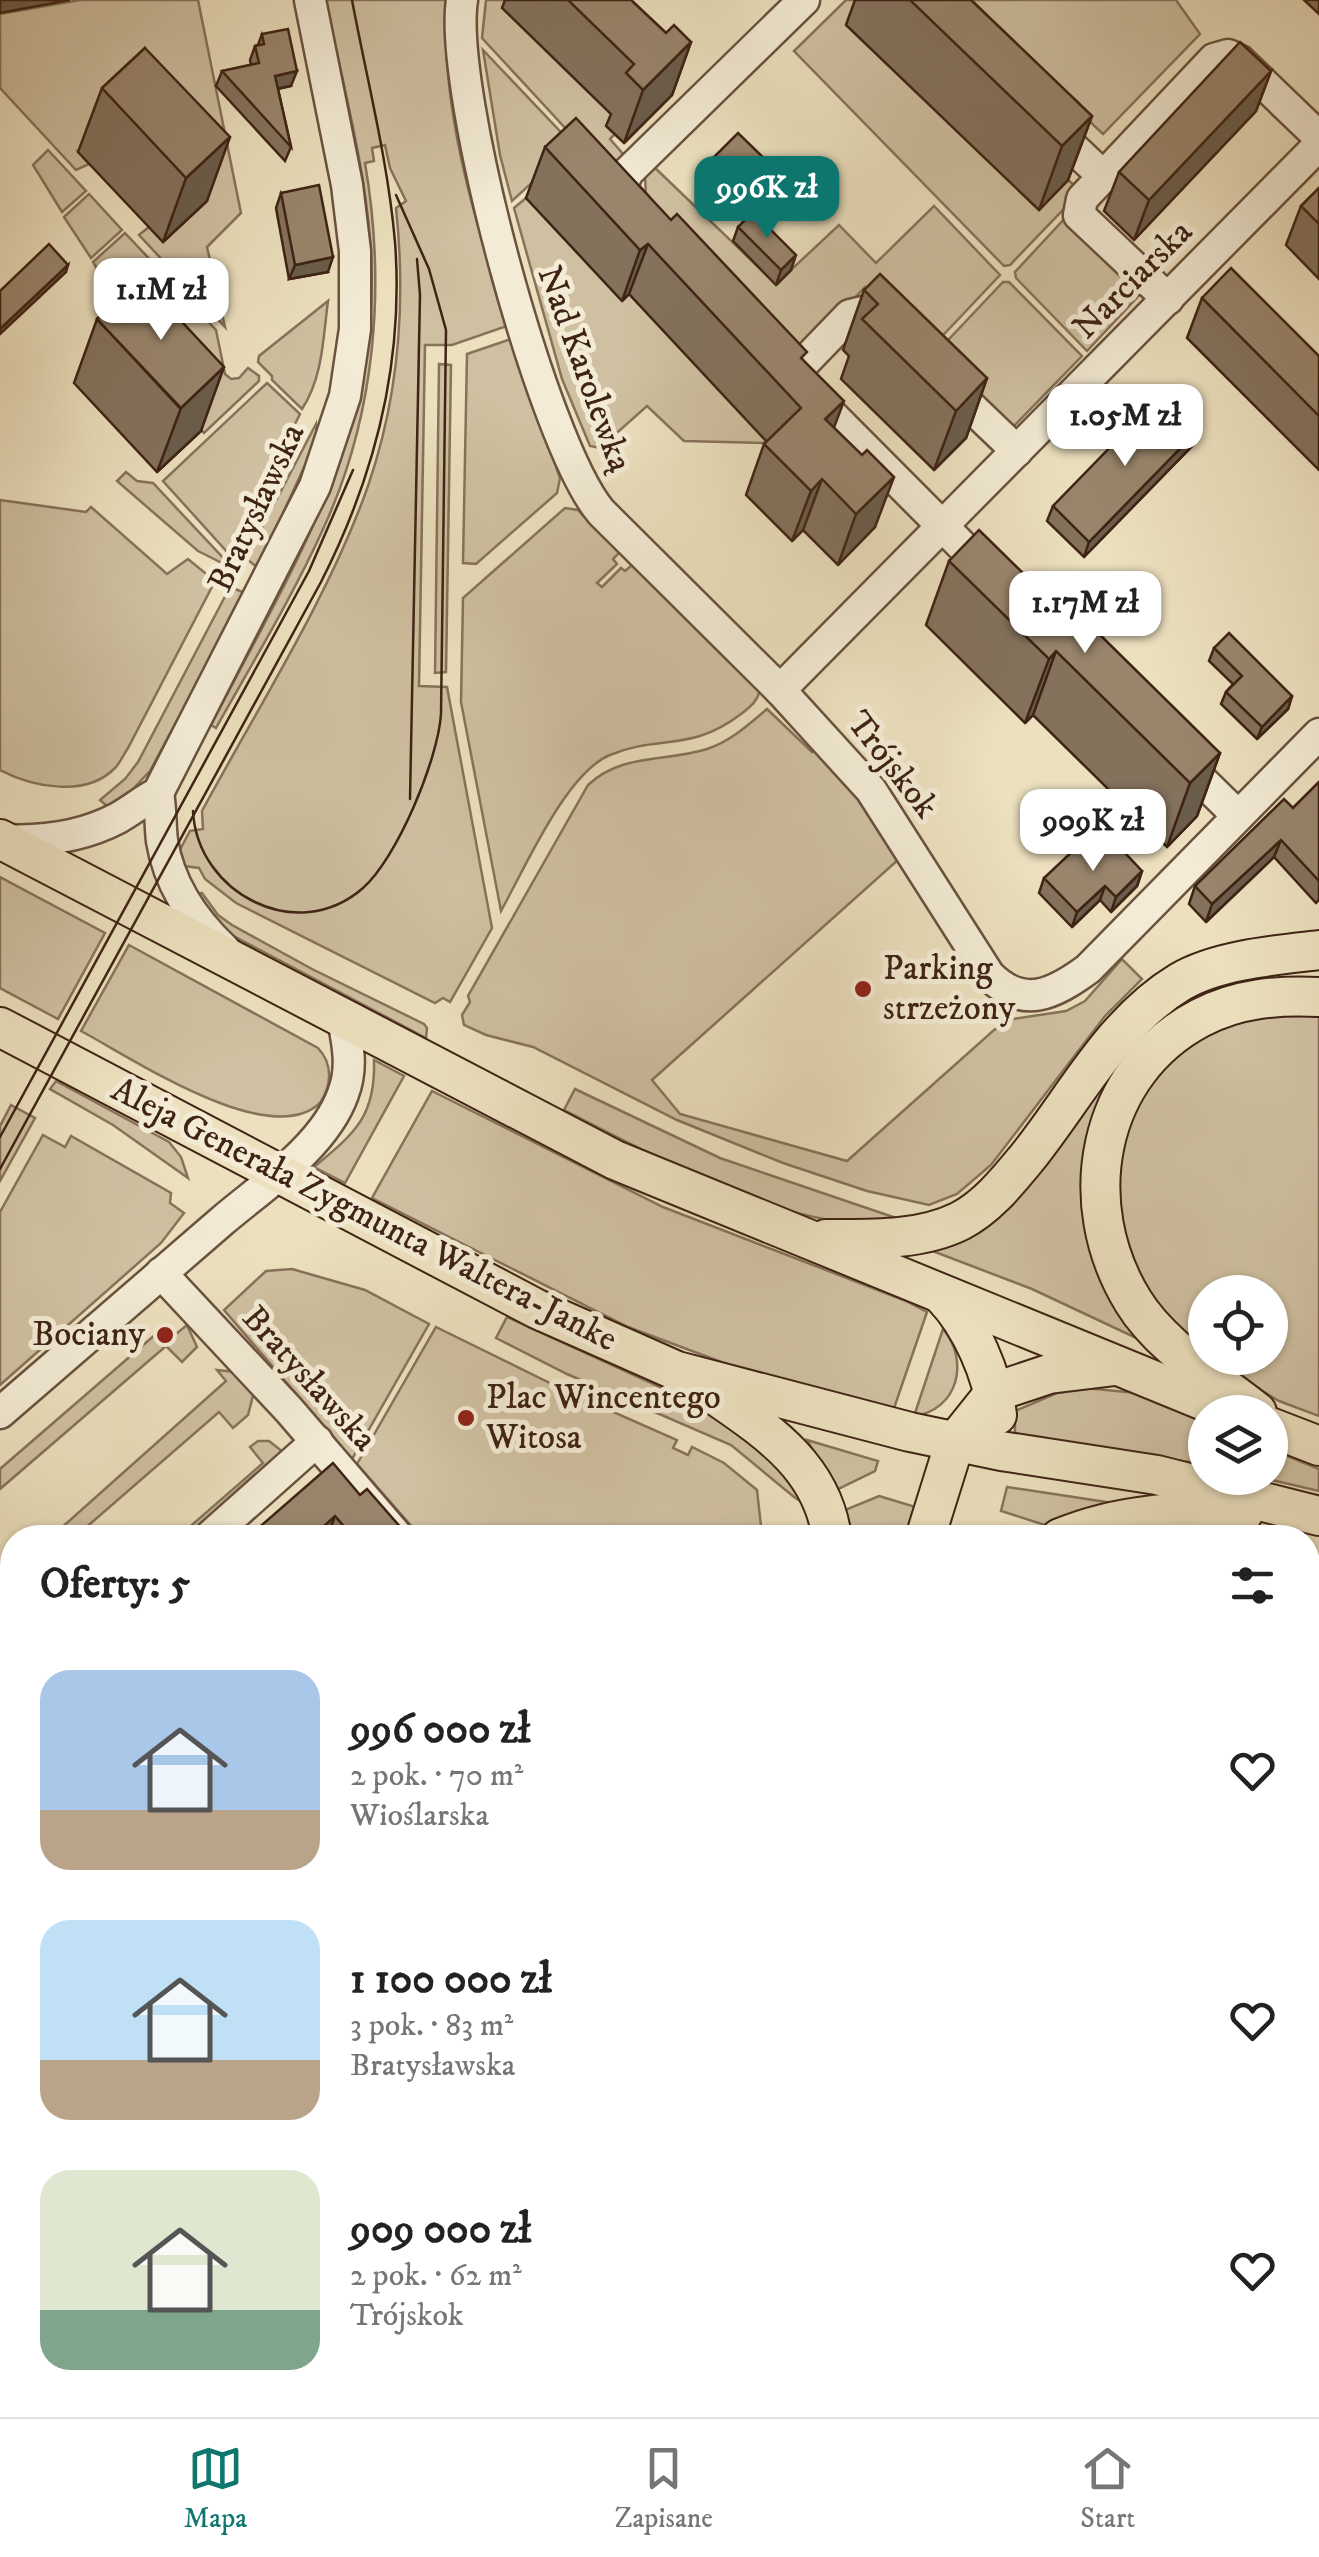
<!DOCTYPE html>
<html lang="pl">
<meta charset="utf-8">
<style>
body{margin:0;font-family:"IM FELL DW Pica",serif;background:#f6f6f6;color:#222;height:100vh;display:flex;flex-direction:column;font-size:38px;white-space:nowrap}
*{box-sizing:border-box;margin:0}
p{font-size:32px;color:#767676}
.icon{flex:none;width:55px;height:55px;fill:none;stroke:currentColor;stroke-width:2;stroke-linecap:round;stroke-linejoin:round}
.map{position:relative;flex:1;overflow:hidden}
.drawer{position:absolute;left:0px;top:1525px;width:1320px;height:892px;display:flex;flex-direction:column;background:#fff;border-radius:40px 40px 0 0;box-shadow:0 2px 8px #0004}
.drawer>*{flex:none}
.controls{position:absolute;left:1188px;top:1275px;display:grid;gap:20px}
.controls a{display:grid;place-items:center;width:100px;height:100px;border-radius:50%;background:#fff;box-shadow:0 2px 8px #0004;font-size:50px}
.price{position:absolute;translate:-50% -85px;padding:0 22px;border-radius:20px;background:#fff;color:#222;font-size:32px;line-height:65px;filter:drop-shadow(0 2px 5px #0008)}
.price::after{content:'';position:absolute;left:50%;top:60px;width:30px;height:22px;margin-left:-15px;background:inherit;clip-path:polygon(0 0,100% 0,50% 100%)}
.price.selected{background:#0f766e;color:#fff}
ul{padding:0;list-style:none}
li{display:flex;align-items:center;gap:30px;height:250px;padding:0 40px}
li span{display:grid;place-items:center;flex:none;width:280px;height:200px;border-radius:30px;color:#555}
li>.icon{margin-inline-start:auto}
span .icon{width:120px;height:120px;fill:#fffc;stroke-width:1}
li b{font-size:42px}
h2{display:flex;justify-content:space-between;align-items:center;height:120px;padding:0 40px;font-size:42px}
.menu{display:flex;justify-content:space-around;align-items:center;height:140px;border-top:2px solid #e0e0e0;background:#fff;font-size:28px;color:#767676}
.menu a{display:grid;justify-items:center;gap:5px}
.menu .selected{color:#0f766e}
.map>svg:first-child{display:block}
</style>
<div class="map">
<svg width="1319" height="2417" viewBox="0 0 1319 2417">
<rect width="100%" height="100%" fill="#ece0be"/>
<filter id="stains"><feTurbulence type="fractalNoise" baseFrequency=".002" numOctaves="4"/><feColorMatrix values="0 0 0 0 .2 0 0 0 0 .09 0 0 0 0 .02 0 0 0 .5 -.17"/></filter>
<radialGradient id="worn" r=".72"><stop offset=".6" stop-color="#630" stop-opacity="0"/><stop offset="1" stop-color="#630" stop-opacity=".3"/></radialGradient>
<g fill="#cfc0a1" stroke="#87725a" stroke-width="2.5">
<polygon points="80,0 198,0 241,213 207,247 225,327 139,235 149,227 163,242 206,201 79,152 89,164 76,170 0,88 0,14"/>
<path d="M326 0H448C437 100 478 230 507 326L452 345H425L419 686 447 687 492 928 450 1002 443 998 435 1003 236 903 205 879 199 868 177 865 175 859 190 831 203 829 202 811C258 707 329 597 368 486 399 396 406 302 396 208L406 201 390 168 385 145 372 148 374 161 365 163C386 286 376 413 324 527 293 596 253 662 216 728L211 725C292 567 386 426 370 240 364 160 341 79 326 0Z"/>
<polygon points="486,0 510,0 632,74 615,134 610,139 624,155 605,171 482,38"/>
<polygon points="846,0 870,0 847,26 1039,210 1068,180 1081,191 1010,265 1004,266 794,51"/>
<polygon points="960,0 1176,0 1200,34 1103,134"/>
<polygon points="483,50 573,145 512,201 500,155"/>
<polygon points="48,150 86,191 62,212 33,165"/>
<polygon points="652,165 776,284 839,225 876,263 934,206 1000,275 930,349 865,287 799,357 646,198 645,175"/>
<polygon points="89,194 122,230 91,258 64,217"/>
<polygon points="526,198 622,300 629,294 768,443 684,441 647,406 600,448 590,446 562,379 514,208"/>
<polygon points="1067,216 1145,289 1087,351 1016,278 1015,272"/>
<polygon points="125,233 156,266 118,304 93,262"/>
<polygon points="159,274 163,274 216,330 225,374 231,379 239,378 248,368 259,376 259,381 204,433 105,327"/>
<polygon points="1003,282 1009,282 1082,356 1011,429 935,354"/>
<path d="M328 301C323 338 323 377 302 409L272 380V376L258 362 259 356Z"/>
<polygon points="511,339 560,478 557,493 476,564 463,563 467,354"/>
<polygon points="439,364 451,365 446,672 435,673"/>
<polygon points="267,383 300,414 229,554 163,481"/>
<polygon points="316,424 317,439 258,568 248,560 248,554"/>
<polygon points="126,472 137,481 153,483 226,561 224,564 198,551 117,481"/>
<path d="M0 500 86 512 91 507 167 574 188 559 215 581 128 748C124 754 120 763 115 768 86 798 33 787 0 770Z"/>
<path d="M565 508 578 510 620 552 613 559 617 564 597 583 602 587 621 568 625 571 632 565 760 691C756 703 750 707 741 714 690 753 660 734 610 755 566 773 525 868 501 911L461 702 463 598Z"/>
<polygon points="230,587 245,593 150,771 131,791 108,807 100,800 125,779 138,762"/>
<path d="M767 709 812 752 818 747 847 779 899 859 652 1080 680 1114 847 1161 994 1030 1013 1019 1066 1011 1085 1001 1122 959 1142 979 1105 1016 991 1165 957 1194 929 1205 867 1191 783 1163 677 1120 533 1047 486 1035 464 1025 462 1015 470 1002 468 996 588 785C622 753 666 762 707 749 731 741 748 725 767 709Z"/>
<polygon points="0,877 105,933 58,1019 0,988"/>
<polygon points="202,893 218,915 232,925 312,969 424,1024 427,1028 426,1038 222,930 197,894"/>
<path d="M129 945 318 1048C333 1064 332 1085 320 1103 269 1151 132 1058 81 1031Z"/>
<polygon points="1319,1012 1319,1416 1279,1401 1207,1358 1270,1358 1270,1292 1205,1292 1205,1356 1142,1286 1114,1205 1123,1128 1164,1063 1231,1019"/>
<polygon points="1124,1053 1129,1059 1095,1120 1149,1344 1032,1289 922,1247"/>
<path d="M374 1060 404 1076 345 1183 314 1167C355 1133 376 1116 374 1060Z"/>
<polygon points="56,1081 169,1142 181,1157 188,1178 113,1125 50,1089"/>
<path d="M575 1089 720 1158 902 1220C890 1221 876 1225 864 1224 768 1220 649 1153 564 1110Z"/>
<polygon points="432,1091 663,1207 906,1301 927,1312 892,1414 748,1372 628,1327 372,1198"/>
<polygon points="11,1105 35,1118 0,1181 0,1126"/>
<polygon points="43,1135 65,1147 71,1136 171,1193 170,1203 184,1213 161,1243 0,1385 0,1212"/>
<polygon points="292,1269 365,1290 429,1324 352,1459 224,1310 266,1271"/>
<polygon points="507,1317 732,1420 808,1499 800,1501 794,1497 731,1445 567,1374 496,1338"/>
<polygon points="187,1325 197,1347 182,1362 166,1346 0,1489 0,1469 156,1334 165,1343"/>
<polygon points="436,1327 566,1391 561,1402 572,1407 577,1396 677,1440 673,1448 688,1455 692,1447 724,1463 757,1490 762,1535 421,1537 357,1464"/>
<path d="M943 1329C970 1361 958 1410 914 1416Z"/>
<polygon points="217,1370 237,1372 255,1388 248,1415 233,1428 219,1412 75,1537 50,1538 226,1381"/>
<polygon points="1085,1388 1137,1393 1205,1421 1205,1464 1015,1439 1015,1411 1057,1393"/>
<polygon points="807,1440 878,1461 875,1471 836,1490"/>
<polygon points="258,1441 269,1441 283,1452 187,1537 177,1538 263,1463 250,1447"/>
<polygon points="1270,1449 1319,1469 1319,1491 1263,1478 1270,1478"/>
<polygon points="1007,1487 1113,1503 1048,1526 1001,1511"/>
<polygon points="879,1496 919,1508 910,1538 849,1537 845,1510"/>
<polygon points="1308,1567 1319,1570 1319,1749 1308,1766"/>
<polygon points="0,2351 12,2366 12,2405 56,2405 66,2417 6,2417 0,2410 9,2400 0,2388"/>
<polygon points="197,2405 303,2405 313,2417 202,2417 196,2413"/>
</g>
<g fill="none" stroke-linecap="round" stroke-linejoin="round">
<defs>
<g id="minor">
<path d="M462 0C448 89 543 444 601 512L780 690 871 790 989 975C1023 1010 1054 994 1088 969L1319 734"/>
<polyline points="1050,126 1104,177"/>
<polyline points="635,205 621,190 627,173 804,0"/>
<polyline points="1168,299 1079,215 1082,199 1214,59 1228,55 1240,61 1319,137"/>
<polyline points="793,374 850,315 871,310 888,326"/>
<polyline points="946,383 1017,451"/>
<polyline points="809,392 992,576"/>
<polyline points="780,690 1319,145"/>
<polyline points="1179,758 1237,815"/>
<path d="M158 793C161 809 160 824 162 841 169 884 194 921 225 950"/>
<path d="M4 840C44 842 82 837 118 818 132 810 144 800 158 793L315 486 345 396 355 329V251L347 185 310 0"/>
<polyline points="161,1273 289,1410 399,1538"/>
<path d="M0 1413C74 1349 148 1285 222 1221 263 1186 324 1147 343 1094 353 1068 348 1045 343 1019"/>
<polyline points="208,1538 317,1441"/>
<polyline points="0,1722 12,1711"/>
<polyline points="0,1893 12,1910"/>
<polyline points="0,2117 12,2107"/>
<polyline points="498,2405 499,2405"/>
</g>
<g id="major">
<polyline points="0,839 615,1160 1231,1412"/>
<polyline points="0,1027 537,1309 677,1371 910,1432 1001,1451 1157,1475 1319,1516"/>
<path d="M826 1239C869 1239 920 1241 960 1221 987 1207 1007 1182 1026 1159 1074 1100 1112 1023 1180 982 1217 960 1276 955 1319 950"/>
<path d="M943 1296C971 1325 993 1375 997 1415"/>
<path d="M705 1388C762 1428 822 1463 832 1538"/>
<path d="M1257 1412C1216 1379 1161 1347 1133 1301 1073 1203 1096 1073 1200 1018 1238 998 1278 995 1319 997"/>
<polyline points="1270,1427 1319,1446"/>
<polyline points="925,1538 955,1442 995,1392 1049,1374 1115,1366"/>
<path d="M1060 1538C1121 1513 1179 1511 1244 1512"/>
<polyline points="1308,1808 1319,1795"/>
<polyline points="840,2417 842,2405"/>
</g>
</defs>
<use href="#minor" stroke="#6a523e" stroke-width="35"/>
<use href="#major" stroke="#3f2314" stroke-width="42"/>
<use href="#minor" stroke="#f3ebd5" stroke-width="30"/>
<use href="#major" stroke="#ece0be" stroke-width="38"/>
<g stroke="#3f2314" stroke-width="2.5">
<polyline points="410,799 420,295 417,259"/>
<path d="M193 811C197 893 297 946 363 888 397 858 438 760 441 714L446 330 429 269 396 195"/>
<polyline points="0,1137 309,571 353,470"/>
<path d="M0 1169 321 582C375 476 404 361 395 242 388 161 367 80 352 0"/>
</g>
<g stroke="#3f2314" stroke-width="8" stroke-dasharray="18 18" stroke-linecap="butt">
<polyline points="1308,2158 1319,2120"/>
<polyline points="1308,2217 1319,2179"/>
<polyline points="1308,2338 1319,2305"/>
<polyline points="1229,2417 1233,2405"/>
<polyline points="1247,2417 1251,2405"/>
<polyline points="1279,2417 1284,2405"/>
<polyline points="1305,2417 1319,2370"/>
</g>
</g>
<g fill="#84725d" stroke="#3f2314" stroke-width="2.5">
<polygon points="505,0 631,0 666,33 691,42 672,95 624,143 606,126 611,114 502,8"/>
<polygon points="855,0 971,0 1092,116 1068,180 1039,210 846,25"/>
<polygon points="1304,0 1319,0 1319,14"/>
<polygon points="262,34 291,86 278,89 291,147 285,161 216,86 222,71 251,65 250,60 255,46 258,45"/>
<polygon points="145,48 207,201 163,242 78,152 102,88"/>
<polygon points="1271,71 1256,111 1134,240 1104,211 1119,172"/>
<polygon points="545,147 804,361 834,427 875,527 838,565 803,530 792,541 746,495 764,444 767,442 629,294 622,301 526,198"/>
<polygon points="701,170 767,182 731,219 696,185"/>
<polygon points="1319,188 1319,279 1286,245 1301,206"/>
<polygon points="281,193 328,272 289,279 276,208"/>
<polygon points="738,227 791,270 776,285 733,241"/>
<polygon points="864,290 987,378 966,438 934,470 841,379 849,356 843,350"/>
<polygon points="1202,298 1319,356 1319,470 1187,338"/>
<polygon points="97,319 201,431 157,472 74,383"/>
<polygon points="1167,407 1193,445 1084,557 1047,521 1053,506"/>
<polygon points="949,561 1220,753 1197,816 1167,847 1033,715 1025,723 926,625"/>
<polygon points="1214,648 1292,696 1288,709 1257,739 1221,704 1226,692 1233,684 1209,661"/>
<polygon points="1319,782 1319,900 1316,903 1274,857 1206,922 1189,904 1195,886 1293,808"/>
<polygon points="1088,856 1142,871 1137,886 1111,912 1100,900 1072,927 1039,893 1044,878"/>
<polygon points="360,1495 410,1538 247,1538"/>
<polygon points="12,1750 12,1833 5,1839 0,1833 0,1761"/>
<polygon points="0,2221 12,2236 12,2365 0,2350"/>
<polygon points="57,2405 151,2405 161,2417 67,2417"/>
<polygon points="309,2405 415,2405 425,2417 320,2417"/>
<polygon points="649,2405 755,2405 750,2417 654,2417 647,2409"/>
</g>
<g fill="#6b5d4c" stroke="#3f2314" stroke-width="2.5">
<polygon points="0,0 70,0 0,13"/>
<polygon points="691,42 672,95 624,143 643,90"/>
<polygon points="297,71 291,86 270,90 275,76"/>
<polygon points="1271,71 1256,111 1134,240 1149,200"/>
<polygon points="1092,116 1068,180 1039,210 1062,146"/>
<polygon points="230,137 207,201 163,242 186,178"/>
<polygon points="773,167 767,182 731,219 737,204"/>
<polygon points="648,244 629,294 622,301 640,250"/>
<polygon points="796,255 791,270 776,285 781,270"/>
<polygon points="333,257 328,272 289,279 295,265"/>
<polygon points="68,265 66,272 0,334 0,329"/>
<polygon points="224,367 201,431 157,472 181,408"/>
<polygon points="987,378 966,438 934,470 956,411"/>
<polygon points="844,401 825,451 825,419"/>
<polygon points="1198,430 1193,445 1084,557 1089,542"/>
<polygon points="894,477 875,527 838,565 856,514"/>
<polygon points="822,479 803,530 792,541 811,491"/>
<polygon points="1056,651 1033,715 1025,723 1049,659"/>
<polygon points="1292,696 1288,709 1257,739 1262,727"/>
<polygon points="1220,753 1197,816 1167,847 1190,783"/>
<polygon points="1281,840 1274,857 1206,922 1212,904"/>
<polygon points="1142,871 1137,886 1111,912 1116,897"/>
<polygon points="1105,886 1100,900 1072,927 1077,912"/>
<polygon points="335,1516 327,1538 311,1538"/>
<polygon points="12,1819 12,1833 5,1839"/>
<polygon points="12,1984 12,2000 5,2021 0,2025 0,2005 6,1989"/>
<polygon points="607,2405 623,2405 618,2417 593,2417"/>
<polygon points="726,2405 755,2405 750,2417 721,2417"/>
</g>
<g fill="#99856c" stroke="#3f2314" stroke-width="2.5">
<polygon points="568,0 631,0 666,33 674,25 691,42 643,90 626,73 634,64"/>
<polygon points="910,0 971,0 1092,116 1062,146"/>
<polygon points="288,29 297,71 275,76 291,147 222,71 259,63 255,46 264,44 262,34"/>
<polygon points="1240,42 1271,71 1149,200 1119,172"/>
<polygon points="145,48 230,137 186,178 102,88"/>
<polygon points="576,118 671,220 677,214 807,352 801,358 844,401 825,419 862,455 867,450 894,477 856,514 822,479 811,491 764,444 801,408 648,244 640,250 545,147"/>
<polygon points="738,133 773,167 737,204 701,170"/>
<polygon points="319,185 333,257 295,265 281,193"/>
<polygon points="1319,188 1319,224 1301,206"/>
<polygon points="753,212 796,255 781,270 738,227"/>
<polygon points="49,244 68,265 0,329 0,291"/>
<polygon points="1231,268 1319,356 1319,416 1202,298"/>
<polygon points="880,274 987,378 956,411 862,319 878,304 864,290"/>
<polygon points="141,278 224,367 181,408 97,319"/>
<polygon points="1158,398 1167,407 1170,403 1198,430 1089,542 1053,506"/>
<polygon points="979,530 1078,627 1085,620 1220,753 1190,783 1056,651 1049,659 949,561"/>
<polygon points="1229,633 1292,696 1262,727 1226,692 1242,676 1214,648"/>
<polygon points="1319,782 1319,881 1281,840 1212,904 1195,886 1284,799 1293,808"/>
<polygon points="1109,836 1142,871 1116,897 1105,886 1077,912 1044,878 1078,846 1088,856"/>
<polygon points="333,1463 360,1495 367,1489 410,1538 354,1538 335,1516 311,1538 247,1538"/>
<polygon points="12,1750 12,1792 0,1778 0,1761"/>
<polygon points="0,1952 12,1967 12,1984 6,1989 12,1999 0,2009"/>
<polygon points="0,2221 12,2236 12,2308 0,2293"/>
<polygon points="105,2405 151,2405 161,2417 116,2417"/>
<polygon points="359,2405 415,2405 425,2417 369,2417"/>
<polygon points="537,2405 607,2405 593,2417 523,2417"/>
</g>
<g fill="#8f2418" stroke="#f3ebd5" stroke-width="4">
<circle cx="863" cy="989" r="10"/>
<circle cx="165" cy="1335" r="10"/>
<circle cx="466" cy="1418" r="10"/>
</g>
<g text-anchor="middle" dominant-baseline="central" stroke-width="10" stroke-linejoin="round" paint-order="stroke">
<g font-size="35" fill="#3f2314" stroke="#f3ebd5">
<text transform="translate(1133 280) rotate(-45)">Narciarska</text>
<text transform="translate(584 369) rotate(70)">Nad Karolewką</text>
<text transform="translate(257 508) rotate(-65)">Bratysławska</text>
<text transform="translate(892 765) rotate(52)">Trójskok</text>
<text transform="translate(364 1215) rotate(27)">Aleja Generała Zygmunta Waltera-Janke</text>
<text transform="translate(309 1379) rotate(48)">Bratysławska</text>
</g>
<g font-size="35" fill="#3f2314" stroke="#f3ebd5" text-anchor="start">
<text x="883" y="969">Parking<tspan x="883" dy="40">strzeżony</tspan></text>
<text x="145" y="1335" text-anchor="end">Bociany</text>
<text x="486" y="1398">Plac Wincentego<tspan x="486" dy="40">Witosa</tspan></text>
</g>
</g>
<rect width="100%" height="100%" filter="url(#stains)"/>
<rect width="100%" height="100%" fill="url(#worn)"/>
</svg>
<div class="controls">
<a><svg class="icon" aria-label="locate" viewBox="0 0 24 24"><circle cx="12" cy="12" r="6"/><path d="M12 2v4M12 18v4M2 12h4M18 12h4"/></svg></a>
<a><svg class="icon" aria-label="layers" viewBox="0 0 24 24"><path d="M12 4l9 5-9 5-9-5zM3 14l9 5 9-5"/></svg></a>
</div>
<b class="price selected" style="left:767px;top:241px">996K zł</b>
<b class="price" style="left:161px;top:343px">1.1M zł</b>
<b class="price" style="left:1125px;top:469px">1.05M zł</b>
<b class="price" style="left:1085px;top:656px">1.17M zł</b>
<b class="price" style="left:1093px;top:874px">909K zł</b>
<section class="drawer">
<h2>Oferty: 5<svg class="icon" aria-label="filters" viewBox="0 0 24 24"><path d="M4 7h16M4 17h16"/><circle cx="9" cy="7" r="2"/><circle cx="15" cy="17" r="2"/></svg></h2>
<ul>
<li><span style="background:linear-gradient(#a9c7e8 70%,#b9a48a 0)"><svg class="icon" aria-label="home" viewBox="0 0 24 24"><path d="M3 11l9-7 9 7M6 9v11h12V9"/></svg></span><div><b>996 000 zł</b><p>2 pok. · 70 m²</p><p>Wioślarska</p></div><svg class="icon" aria-label="heart" viewBox="0 0 24 24"><path d="M12 20l-8-8c-3-5 5-10 8-4 3-6 11-1 8 4z"/></svg></li>
<li><span style="background:linear-gradient(#bfe0f5 70%,#b9a48a 0)"><svg class="icon" aria-label="home" viewBox="0 0 24 24"><path d="M3 11l9-7 9 7M6 9v11h12V9"/></svg></span><div><b>1 100 000 zł</b><p>3 pok. · 83 m²</p><p>Bratysławska</p></div><svg class="icon" aria-label="heart" viewBox="0 0 24 24"><path d="M12 20l-8-8c-3-5 5-10 8-4 3-6 11-1 8 4z"/></svg></li>
<li><span style="background:linear-gradient(#dfe7d0 70%,#7fa58c 0)"><svg class="icon" aria-label="home" viewBox="0 0 24 24"><path d="M3 11l9-7 9 7M6 9v11h12V9"/></svg></span><div><b>909 000 zł</b><p>2 pok. · 62 m²</p><p>Trójskok</p></div><svg class="icon" aria-label="heart" viewBox="0 0 24 24"><path d="M12 20l-8-8c-3-5 5-10 8-4 3-6 11-1 8 4z"/></svg></li>
</ul>
</section>
</div>
<nav class="menu">
<a class="selected"><svg class="icon" aria-label="map" viewBox="0 0 24 24"><path d="M3 6l6-2 6 2 6-2v14l-6 2-6-2-6 2zM9 4v14M15 6v14"/></svg>Mapa</a>
<a><svg class="icon" aria-label="saved" viewBox="0 0 24 24"><path d="M7 4h10v16l-5-4-5 4z"/></svg>Zapisane</a>
<a><svg class="icon" aria-label="home" viewBox="0 0 24 24"><path d="M3 11l9-7 9 7M6 9v11h12V9"/></svg>Start</a>
</nav>
